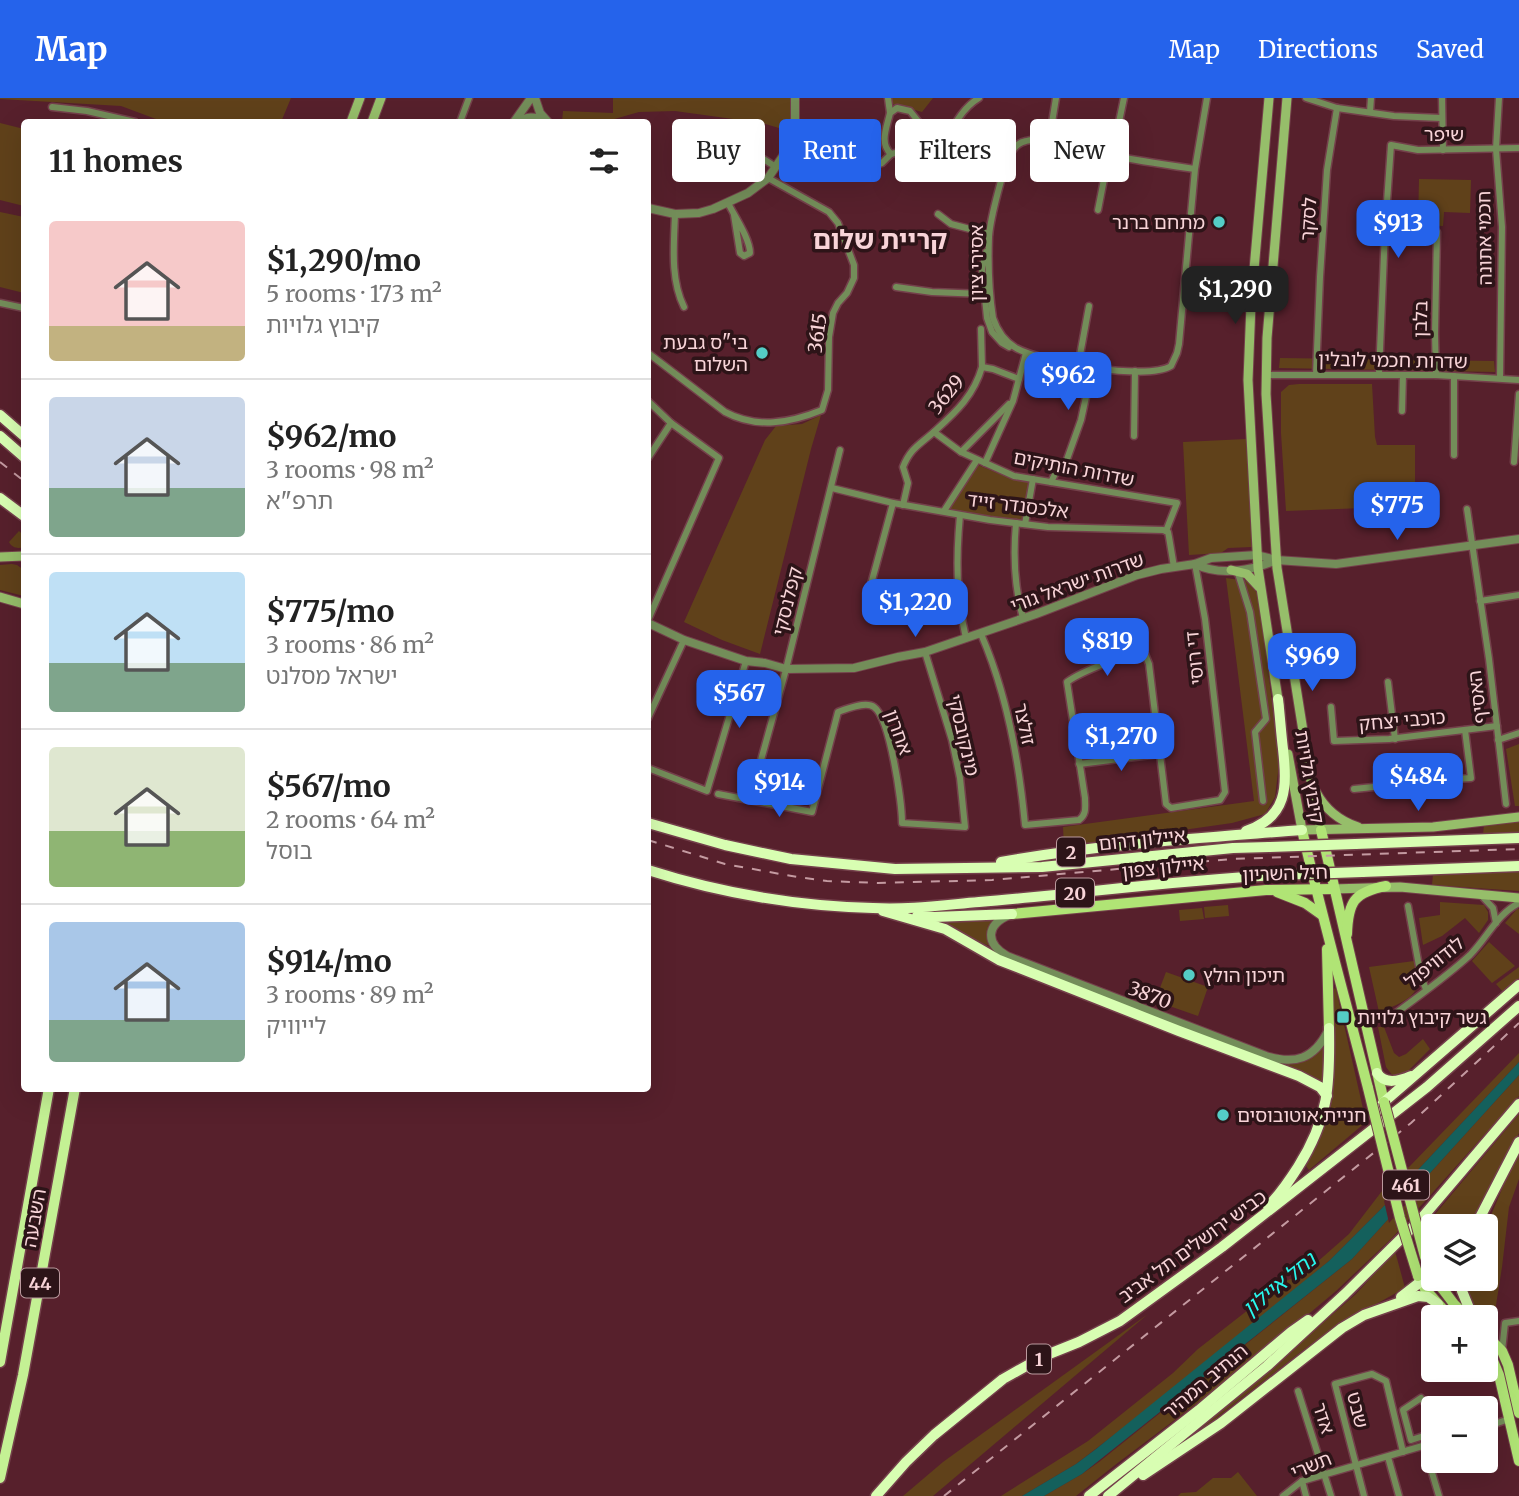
<!DOCTYPE html>
<meta charset="utf-8">
<style>
body{margin:0;font-family:Merriweather,"Noto Sans Hebrew",serif;background:#f2f2f2;color:#222;height:100vh;display:flex;flex-direction:column;font-size:26px;white-space:nowrap}
*{box-sizing:border-box;margin:0}
p{font-size:23px;color:#767676}
.icon{flex:none;width:38px;height:38px;fill:none;stroke:currentColor;stroke-width:2;stroke-linecap:round;stroke-linejoin:round}
.map{position:relative;flex:1;overflow:hidden}
.details{position:absolute;left:21px;top:21px;width:630px;height:973px;display:flex;flex-direction:column;background:#fff;border-radius:7px;box-shadow:0 7px 28px #0002}
.details>*{flex:none}
.banner{position:absolute;left:672px;top:21px;width:665px;height:63px;display:flex;gap:14px}
.buttons{position:absolute;left:1421px;top:1116px;display:grid;gap:14px}
.buttons a{display:grid;place-items:center;width:77px;height:77px;border-radius:7px;background:#fff;box-shadow:0 7px 28px #0002;font-size:35px}
.price{position:absolute;translate:-50% -60px;padding:0 16px;border-radius:14px;background:#2563eb;color:#fff;font-size:23px;line-height:46px;filter:drop-shadow(0 2px 4px #0008)}
.price::after{content:'';position:absolute;left:50%;top:42px;width:21px;height:16px;margin-left:-10px;background:inherit;clip-path:polygon(0 0,100% 0,50% 100%)}
.price.selected{background:#222;color:#fff}
ul{padding:0;list-style:none}
li{display:flex;align-items:center;gap:21px;height:175px;padding:0 28px}
li+li{border-top:2px solid #e0e0e0}
li span{display:grid;place-items:center;flex:none;width:196px;height:140px;border-radius:7px;color:#555}
li>.icon{margin-inline-start:auto}
span .icon{width:84px;height:84px;fill:#fffc;stroke-width:1}
li b{font-size:30px}
h2{display:flex;justify-content:space-between;align-items:center;height:84px;padding:0 28px;font-size:30px}
.chip{padding:0 24px;border-radius:7px;background:#fff;box-shadow:0 7px 28px #0002;font-size:24px;line-height:63px}
.chip.selected{background:#2563eb;color:#fff}
header{display:flex;align-items:center;gap:42px;box-sizing:border-box;height:98px;padding:0 35px;background:#2563eb;color:#fff}
header strong{font-size:33px}
nav{display:flex;gap:38px;margin-inline-start:auto;font-size:24px}
.map>svg:first-child{display:block}
</style>
<header>
<strong>Map</strong>
<nav><a>Map</a><a>Directions</a><a>Saved</a></nav>
</header>
<div class="map">
<svg width="1519" height="1398" viewBox="0 0 1519 1398">
<rect width="100%" height="100%" fill="#57202c"/>
<g fill="#60411a">
<polygon points="0,0 291,0 281,24 164,24 121,8 0,1"/>
<polygon points="613,0 791,0 791,24 789,33 762,25 675,13 639,14 604,24 562,24 563,13 613,15"/>
<polygon points="889,0 933,0 922,14 890,5"/>
<polygon points="0,25 24,31 24,108 0,102"/>
<polygon points="1419,81 1471,82 1470,115 1444,114 1443,128 1418,127"/>
<polygon points="0,114 24,119 24,195 0,189"/>
<polygon points="1280,260 1494,263 1495,274 1279,270"/>
<polygon points="1299,286 1372,286 1375,339 1377,347 1415,347 1415,408 1286,413 1281,335 1281,294 1289,287"/>
<polygon points="821,317 811,351 760,556 722,542 684,524 765,342 776,328 802,326"/>
<polygon points="1246,341 1252,449 1228,450 1221,455 1189,457 1183,344"/>
<polygon points="978,367 1012,381 1030,383 1025,425 948,412"/>
<path d="M19 433 24 438V449C18 451 12 450 9 444Z"/>
<polygon points="12,466 17,467 24,472 24,498 0,492 0,467"/>
<polygon points="1226,480 1247,483 1259,493 1279,666 1275,699 1265,716 1232,725 1064,749 1063,729 1254,703"/>
<polygon points="1519,646 1519,708 1515,708 1506,651"/>
<polygon points="1519,723 1519,734 1483,737 1484,727"/>
<polygon points="1519,774 1519,793 1432,787 1433,777"/>
<polygon points="1440,804 1484,807 1488,814 1488,822 1479,835 1465,820 1442,838 1423,847 1419,820 1440,817"/>
<polygon points="1228,807 1229,818 1205,820 1204,809"/>
<polygon points="1202,810 1204,821 1180,823 1179,812"/>
<polygon points="1517,811 1519,811 1519,836 1505,825"/>
<path d="M997 820 988 840 990 848C974 842 960 835 946 824Z"/>
<polygon points="1489,844 1515,868 1492,885 1472,863"/>
<path d="M1414 863C1415 870 1418 880 1417 887 1415 902 1391 909 1379 914L1369 869Z"/>
<polygon points="1519,869 1519,880 1503,894 1496,886"/>
<polygon points="1166,874 1208,889 1198,918 1155,903"/>
<polygon points="1331,889 1336,891 1366,1024 1309,1072 1306,1068 1321,1038 1331,1003 1332,979"/>
<polygon points="1378,929 1384,929 1394,955 1399,959 1406,956 1423,941 1430,951 1403,978 1393,978 1386,969"/>
<path d="M1327 942 1326 989C1312 975 1290 970 1271 962 1302 963 1307 969 1327 942Z"/>
<polygon points="1519,955 1519,964 1385,1107 1329,1163 1298,1189 1136,1320 1076,1366 1022,1398 1001,1398 1088,1343 1173,1275 1198,1251 1284,1184 1307,1173 1349,1136 1382,1093 1410,1068"/>
<polygon points="1519,977 1519,998 1392,1140 1336,1193 1254,1262 1115,1367 1076,1398 1044,1398 1082,1376 1099,1364 1352,1161"/>
<polygon points="1519,1016 1519,1035 1472,1129 1433,1129 1433,1158 1426,1127"/>
<polygon points="1519,1054 1519,1081 1509,1109 1502,1169 1491,1239 1486,1234 1486,1220 1475,1220 1467,1195 1465,1181 1486,1181 1486,1129 1513,1065"/>
<polygon points="1395,1153 1405,1190 1340,1226 1306,1250 1184,1345 1356,1196"/>
<polygon points="1148,1216 933,1398 903,1398 943,1364"/>
<polygon points="1238,1374 1257,1398 1178,1398 1181,1395 1196,1394 1213,1380 1231,1380"/>
</g>
<polygon fill="#14605c" points="1519,964 1519,977 1352,1161 1082,1376 1044,1398 1022,1398 1076,1366 1096,1351 1329,1163 1385,1107"/>
<polygon fill="#57202c" points="1411,1074 1417,1094 1389,1125 1384,1103"/>
<g fill="none" stroke-linecap="round" stroke-linejoin="round">
<defs>
<g id="minor">
<polyline points="888,0 890,15"/>
<polyline points="1306,0 1337,10 1394,18 1441,20"/>
<polyline points="1442,0 1443,52"/>
<polyline points="1499,0 1496,51 1502,129 1500,280"/>
<polyline points="52,9 87,13 135,24"/>
<path d="M897 10 910 13 918 23C913 42 913 52 891 56 879 45 887 29 890 15Z"/>
<polyline points="1370,14 1371,0"/>
<polyline points="460,24 469,0"/>
<polyline points="795,28 871,68 882,65 891,56"/>
<polyline points="1049,43 1056,0"/>
<path d="M713 47C731 39 760 59 776 69"/>
<polyline points="910,48 942,55 1004,73"/>
<path d="M942 55C949 35 960 11 979 0"/>
<path d="M1195 71C1167 67 1138 63 1110 57 1088 53 1046 37 1026 43 1021 44 1016 47 1013 52 1004 65 990 122 989 139 988 165 989 194 993 220 997 232 1004 243 1016 250 1041 264 1146 283 1171 268L1177 255 1179 246 1195 71 1207 0"/>
<path d="M728 105C735 119 750 141 750 155L744 158 740 155 734 117"/>
<polyline points="1098,112 1114,30 1119,24 1124,0"/>
<path d="M675 116C674 146 670 181 684 209"/>
<polyline points="938,116 951,126 989,136"/>
<polyline points="1385,132 1437,134 1435,236 1436,277"/>
<polyline points="986,154 982,171 987,220 992,234 1002,245 1009,249"/>
<polyline points="896,189 932,194 984,196"/>
<polyline points="0,205 24,210"/>
<polyline points="981,231 982,269"/>
<path d="M648 255 725 314C757 331 790 325 822 312L828 292 829 239 833 215 838 205 847 195 854 180V167L838 125 829 114 768 80"/>
<polyline points="1078,268 1089,208"/>
<polyline points="1316,276 1320,179 1327,72 1337,10"/>
<polyline points="1379,276 1385,132 1391,47 1418,52 1519,50"/>
<polyline points="1266,277 1436,277 1519,282"/>
<polyline points="648,303 671,325 719,360 648,522"/>
<polyline points="1402,313 1403,277"/>
<polyline points="934,334 961,354 1014,378 1177,405 1166,433"/>
<polyline points="1134,338 1135,273"/>
<polyline points="961,354 1009,306"/>
<polyline points="1454,357 1454,278"/>
<polyline points="648,360 671,325"/>
<polyline points="1066,364 1081,322 1092,271"/>
<polyline points="1514,364 1519,296"/>
<polyline points="985,365 1013,303 1026,255"/>
<polyline points="1051,384 1059,368"/>
<polyline points="832,390 893,405 990,422 1048,429 1163,432 1168,434 1169,439 1174,469"/>
<path d="M903 407 908 385 903 369C911 349 921 346 936 332 957 313 974 297 982 269L993 271 1019 281"/>
<polyline points="1467,411 1489,561 1506,706"/>
<polyline points="944,413 977,362"/>
<path d="M960 417C956 460 956 498 966 540"/>
<path d="M1016 425C1013 458 1014 488 1023 520"/>
<polyline points="1025,426 1033,381"/>
<polyline points="1237,472 1250,514 1266,621 1255,634 1263,703"/>
<polyline points="867,501 893,405"/>
<polyline points="1480,503 1519,497"/>
<path d="M981 536C1007 596 1019 662 1025 727L1079 722C1087 716 1085 709 1085 700L1067 584C1079 575 1130 553 1145 556L1149 566 1166 706 1171 710 1220 702 1225 694 1205 521 1195 466"/>
<polyline points="1388,584 1395,641"/>
<polyline points="1331,609 1334,643 1389,641 1497,628"/>
<polyline points="648,620 684,542"/>
<polyline points="1498,642 1519,635"/>
<polyline points="1079,666 1159,656"/>
<polyline points="648,670 707,693 746,563"/>
<polyline points="1354,691 1441,682 1471,680 1465,632"/>
<path d="M718 696 812 714 838 614C846 611 866 603 874 609 890 620 902 705 902 725L965 729 960 680 952 642 925 554"/>
<polyline points="750,702 785,575 840,352"/>
<polyline points="1481,797 1493,810 1496,825"/>
<polyline points="1408,808 1421,879 1426,891"/>
<path d="M1387 922C1414 901 1444 881 1470 857 1487 840 1497 816 1519 805"/>
<polyline points="1502,1253 1505,1225 1519,1223"/>
<polyline points="1298,1293 1331,1398"/>
<polyline points="1433,1316 1421,1300 1403,1312 1411,1342 1433,1335"/>
<polyline points="1486,1329 1509,1321"/>
<polyline points="1424,1348 1439,1398"/>
<polyline points="1388,1359 1399,1398"/>
<polyline points="1302,1383 1306,1398"/>
<polyline points="1283,1398 1302,1383 1433,1345"/>
<polyline points="1364,1398 1335,1286 1372,1276 1386,1283 1403,1354"/>
</g>
<g id="tertiary">
<polyline points="535,0 540,15 548,24"/>
<polyline points="514,24 531,0"/>
<path d="M518 24C527 18 534 19 544 21"/>
<polyline points="648,110 675,116 699,115 713,111 748,95 768,80 783,58 795,28 795,0"/>
<path d="M1195 466C1219 478 1252 473 1276 462"/>
<polyline points="648,525 684,542 746,563 765,565 786,571 854,570 898,559 925,554 1036,516 1137,477 1161,471 1195,466 1211,460 1257,457 1276,462 1336,466 1519,441"/>
<path d="M1009 817C986 827 985 845 1007 858L1266 958C1295 967 1314 961 1328 933"/>
</g>
<g id="secondary">
<polyline points="1269,0 1251,206 1248,282 1258,470 1279,608"/>
<polyline points="1287,0 1267,240 1266,296 1277,470 1311,683 1321,732"/>
<polyline points="351,24 360,0"/>
<polyline points="372,24 381,0"/>
<polyline points="0,459 24,458"/>
<polyline points="1231,472 1247,476 1259,489"/>
<polyline points="0,499 24,506"/>
<polyline points="1288,656 1302,732 1433,729 1519,719"/>
<path d="M1316 694C1325 711 1340 723 1358 729"/>
<polyline points="1333,791 1400,789 1519,800"/>
</g>
<g id="primary">
<path d="M1302 732C1322 819 1346 904 1368 990"/>
<polyline points="1321,732 1384,1004"/>
<polyline points="1277,794 1305,805 1322,817"/>
<polyline points="1012,816 1266,792 1333,791"/>
<path d="M1347 836C1348 804 1354 794 1386 788"/>
<polyline points="1327,851 1329,930"/>
<polyline points="1418,1178 1425,1191 1451,1220"/>
<polyline points="1435,1181 1454,1206 1468,1220"/>
<polyline points="1486,1237 1502,1253 1508,1267 1519,1315"/>
<polyline points="1486,1253 1491,1258 1499,1277 1519,1363"/>
</g>
<g id="trunk">
<polyline points="0,1264 49,990"/>
<polyline points="0,1380 23,1277 75,990"/>
</g>
<g id="motorway">
<polyline points="0,317 24,338"/>
<polyline points="0,338 24,359"/>
<polyline points="0,400 24,418"/>
<polyline points="648,725 725,747 791,761 895,771 1042,769 1233,750 1269,749"/>
<path d="M1246 733C1288 719 1287 689 1283 651 1281 635 1280 618 1278 601"/>
<polyline points="1355,746 1519,740"/>
<path d="M1001 764C1100 746 1202 740 1302 732"/>
<path d="M648 772C720 795 797 808 873 810 908 812 944 807 979 804 1079 796 1177 782 1277 777"/>
<polyline points="1362,774 1519,768"/>
<polyline points="883,813 945,831 999,862 1179,933 1299,978 1320,989 1327,998"/>
<polyline points="917,818 934,819 1012,816"/>
<path d="M1377 975C1385 987 1399 983 1411 978"/>
<polyline points="1374,1017 1384,1004 1519,887"/>
<path d="M1268 1108C1280 1097 1289 1083 1298 1069 1329 1020 1330 987 1329 930"/>
<polyline points="1475,1129 1519,1044"/>
<polyline points="1461,1181 1462,1193 1473,1220"/>
<polyline points="1401,1199 1433,1174"/>
<polyline points="1143,1377 1221,1325 1342,1230 1364,1217 1418,1198 1428,1199 1438,1206"/>
<polyline points="876,1398 906,1364 934,1337 1003,1281 1044,1258 1079,1244 1120,1223 1222,1149 1427,989 1519,908"/>
<polyline points="1089,1398 1199,1312 1291,1234 1308,1222"/>
<polyline points="1108,1398 1267,1268 1345,1196 1421,1121 1519,1006"/>
</g>
</defs>
<use href="#minor" stroke="#74404b" stroke-width="9"/>
<use href="#tertiary" stroke="#74404b" stroke-width="10"/>
<use href="#secondary" stroke="#74404b" stroke-width="11"/>
<use href="#primary" stroke="#74404b" stroke-width="12"/>
<use href="#trunk" stroke="#74404b" stroke-width="13"/>
<use href="#motorway" stroke="#74404b" stroke-width="13"/>
<use href="#minor" stroke="#738d59" stroke-width="6"/>
<use href="#tertiary" stroke="#738d59" stroke-width="8"/>
<use href="#secondary" stroke="#96be6a" stroke-width="9"/>
<use href="#primary" stroke="#b0e475" stroke-width="10"/>
<use href="#trunk" stroke="#c4f194" stroke-width="10"/>
<use href="#motorway" stroke="#d8feb2" stroke-width="10"/>
<g stroke="#c49aa1" stroke-width="2" stroke-dasharray="9 9" stroke-linecap="butt">
<polyline points="0,364 24,383"/>
<polyline points="648,742 725,766 797,779 827,783 878,785 992,782 1232,761 1519,751"/>
<polyline points="944,1398 1411,1025 1519,925"/>
</g>
<defs>
<g id="primary-bridge">
<polyline points="1368,990 1400,1120 1418,1178"/>
<polyline points="1384,1004 1425,1159 1430,1170"/>
</g>
<g id="motorway-bridge">
<polyline points="1269,749 1355,746"/>
<polyline points="1277,777 1362,774"/>
</g>
</defs>
<use href="#primary-bridge" stroke="#74404b" stroke-width="12" stroke-linecap="butt"/>
<use href="#motorway-bridge" stroke="#74404b" stroke-width="13" stroke-linecap="butt"/>
<use href="#primary-bridge" stroke="#b0e475" stroke-width="10"/>
<use href="#motorway-bridge" stroke="#d8feb2" stroke-width="10"/>
</g>
<g fill="#54cdc6" stroke="#2d1418" stroke-width="2.5">
<circle cx="1219" cy="124" r="7"/>
<circle cx="762" cy="255" r="7"/>
<circle cx="1189" cy="877" r="7"/>
<rect x="1336" y="912" width="14" height="14" rx="3.5"/>
<circle cx="1223" cy="1017" r="7"/>
</g>
<g text-anchor="middle" dominant-baseline="central" stroke-width="7" stroke-linejoin="round" paint-order="stroke">
<g fill="#2d1418" stroke="#bb9a9e" stroke-width="2">
<rect x="1057" y="739.5" width="28" height="29" rx="5"/>
<rect x="1056" y="780.5" width="38" height="29" rx="5"/>
<rect x="1383" y="1072.5" width="46" height="29" rx="5"/>
<rect x="21" y="1170.5" width="38" height="29" rx="5"/>
<rect x="1027" y="1246.5" width="24" height="29" rx="5"/>
</g>
<g font-size="18" font-weight="bold" fill="#f8d4d8">
<text x="1071" y="754">2</text>
<text x="1075" y="795">20</text>
<text x="1406" y="1087">461</text>
<text x="40" y="1185">44</text>
<text x="1039" y="1261">1</text>
</g>
<g font-size="19" fill="#f8d4d8" stroke="#2d1418">
<text x="1444" y="36">שיפר</text>
<text transform="translate(1308 121) rotate(-86)">לסקר</text>
<text transform="translate(1484 140) rotate(-91)">חכמי אתונה</text>
<text transform="translate(976 165) rotate(-90)">אסירי ציון</text>
<text transform="translate(1420 221) rotate(-89)">בלבן</text>
<text transform="translate(817 235) rotate(-82)">3615</text>
<text transform="translate(1393 262) rotate(1)">שדרות חכמי לובלין</text>
<text transform="translate(946 296) rotate(-51)">3629</text>
<text transform="translate(1074 370) rotate(11)">שדרות הותיקים</text>
<text transform="translate(1018 407) rotate(7)">אלכסנדר זייד</text>
<text transform="translate(1077 484) rotate(-20)">שדרות ישראל גורי</text>
<text transform="translate(787 503) rotate(-76)">קפלנסקי</text>
<text transform="translate(1194 560) rotate(-96)">די רוסי</text>
<text transform="translate(1477 599) rotate(-97)">האסיף</text>
<text transform="translate(1402 622) rotate(-5)">כוכבי יצחק</text>
<text transform="translate(1025 626) rotate(78)">זולצר</text>
<text transform="translate(899 634) rotate(70)">אחרון</text>
<text transform="translate(964 637) rotate(77)">מינקובסקי</text>
<text transform="translate(1310 679) rotate(80)">קיבוץ גלויות</text>
<text transform="translate(1142 741) rotate(-6)">איילון דרום</text>
<text transform="translate(1163 769) rotate(-6)">איילון צפון</text>
<text transform="translate(1285 775) rotate(-2)">חיל השריון</text>
<text transform="translate(1434 864) rotate(-39)">לודוויפול</text>
<text transform="translate(1150 897) rotate(21)">3870</text>
<text transform="translate(34 1120) rotate(-80)">השבעה</text>
<text transform="translate(1192 1148) rotate(-36)">כביש ירושלים תל אביב</text>
<text transform="translate(1205 1283) rotate(-40)">הנתיב המהיר</text>
<text transform="translate(1358 1312) rotate(76)">שבט</text>
<text transform="translate(1324 1320) rotate(72)">אדר</text>
<text transform="translate(1311 1367) rotate(-22)">תשרי</text>
</g>
<g font-size="19" fill="#f8d4d8" stroke="#2d1418" text-anchor="start">
<text x="1205" y="124" text-anchor="end">מתחם ברנר</text>
<text x="748" y="244" text-anchor="end">בי"ס גבעת<tspan x="748" dy="22">השלום</tspan></text>
<text x="1203" y="877">תיכון הולץ</text>
<text x="1357" y="919">גשר קיבוץ גלויות</text>
<text x="1237" y="1017">חניית אוטובוסים</text>
</g>
<g font-size="21" font-style="italic" fill="#28f6ec" stroke="#2d1418">
<text transform="translate(1279 1186) rotate(-39)">נחל איילון</text>
</g>
<g font-size="26" font-weight="bold" fill="#f8d4d8" stroke="#2d1418">
<text x="880" y="141">קריית שלום</text>
</g>
</g>
</svg>
<div class="buttons">
<a><svg class="icon" aria-label="layers" viewBox="0 0 24 24"><path d="M12 4l9 5-9 5-9-5zM3 14l9 5 9-5"/></svg></a>
<a>+</a>
<a>−</a>
</div>
<b class="price" style="left:1398px;top:162px">$913</b>
<b class="price selected" style="left:1235px;top:228px">$1,290</b>
<b class="price" style="left:1068px;top:314px">$962</b>
<b class="price" style="left:1397px;top:444px">$775</b>
<b class="price" style="left:915px;top:541px">$1,220</b>
<b class="price" style="left:1107px;top:580px">$819</b>
<b class="price" style="left:1312px;top:595px">$969</b>
<b class="price" style="left:739px;top:632px">$567</b>
<b class="price" style="left:1121px;top:675px">$1,270</b>
<b class="price" style="left:1418px;top:715px">$484</b>
<b class="price" style="left:779px;top:721px">$914</b>
<div class="banner">
<a class="chip">Buy</a>
<a class="chip selected">Rent</a>
<a class="chip">Filters</a>
<a class="chip">New</a>
</div>
<section class="details">
<h2>11 homes<svg class="icon" aria-label="filters" viewBox="0 0 24 24"><path d="M4 7h16M4 17h16"/><circle cx="9" cy="7" r="2"/><circle cx="15" cy="17" r="2"/></svg></h2>
<ul>
<li><span style="background:linear-gradient(#f6c9c9 75%,#c2b280 0)"><svg class="icon" aria-label="home" viewBox="0 0 24 24"><path d="M3 11l9-7 9 7M6 9v11h12V9"/></svg></span><div><b>$1,290/mo</b><p>5 rooms · 173 m²</p><p>קיבוץ גלויות</p></div></li>
<li><span style="background:linear-gradient(#c9d6e8 65%,#7fa58c 0)"><svg class="icon" aria-label="home" viewBox="0 0 24 24"><path d="M3 11l9-7 9 7M6 9v11h12V9"/></svg></span><div><b>$962/mo</b><p>3 rooms · 98 m²</p><p>תרפ&quot;א</p></div></li>
<li><span style="background:linear-gradient(#bfe0f5 65%,#7fa58c 0)"><svg class="icon" aria-label="home" viewBox="0 0 24 24"><path d="M3 11l9-7 9 7M6 9v11h12V9"/></svg></span><div><b>$775/mo</b><p>3 rooms · 86 m²</p><p>ישראל מסלנט</p></div></li>
<li><span style="background:linear-gradient(#dfe7d0 60%,#8fb573 0)"><svg class="icon" aria-label="home" viewBox="0 0 24 24"><path d="M3 11l9-7 9 7M6 9v11h12V9"/></svg></span><div><b>$567/mo</b><p>2 rooms · 64 m²</p><p>בוסל</p></div></li>
<li><span style="background:linear-gradient(#a9c7e8 70%,#7fa58c 0)"><svg class="icon" aria-label="home" viewBox="0 0 24 24"><path d="M3 11l9-7 9 7M6 9v11h12V9"/></svg></span><div><b>$914/mo</b><p>3 rooms · 89 m²</p><p>לייוויק</p></div></li>
</ul>
</section>
</div>
